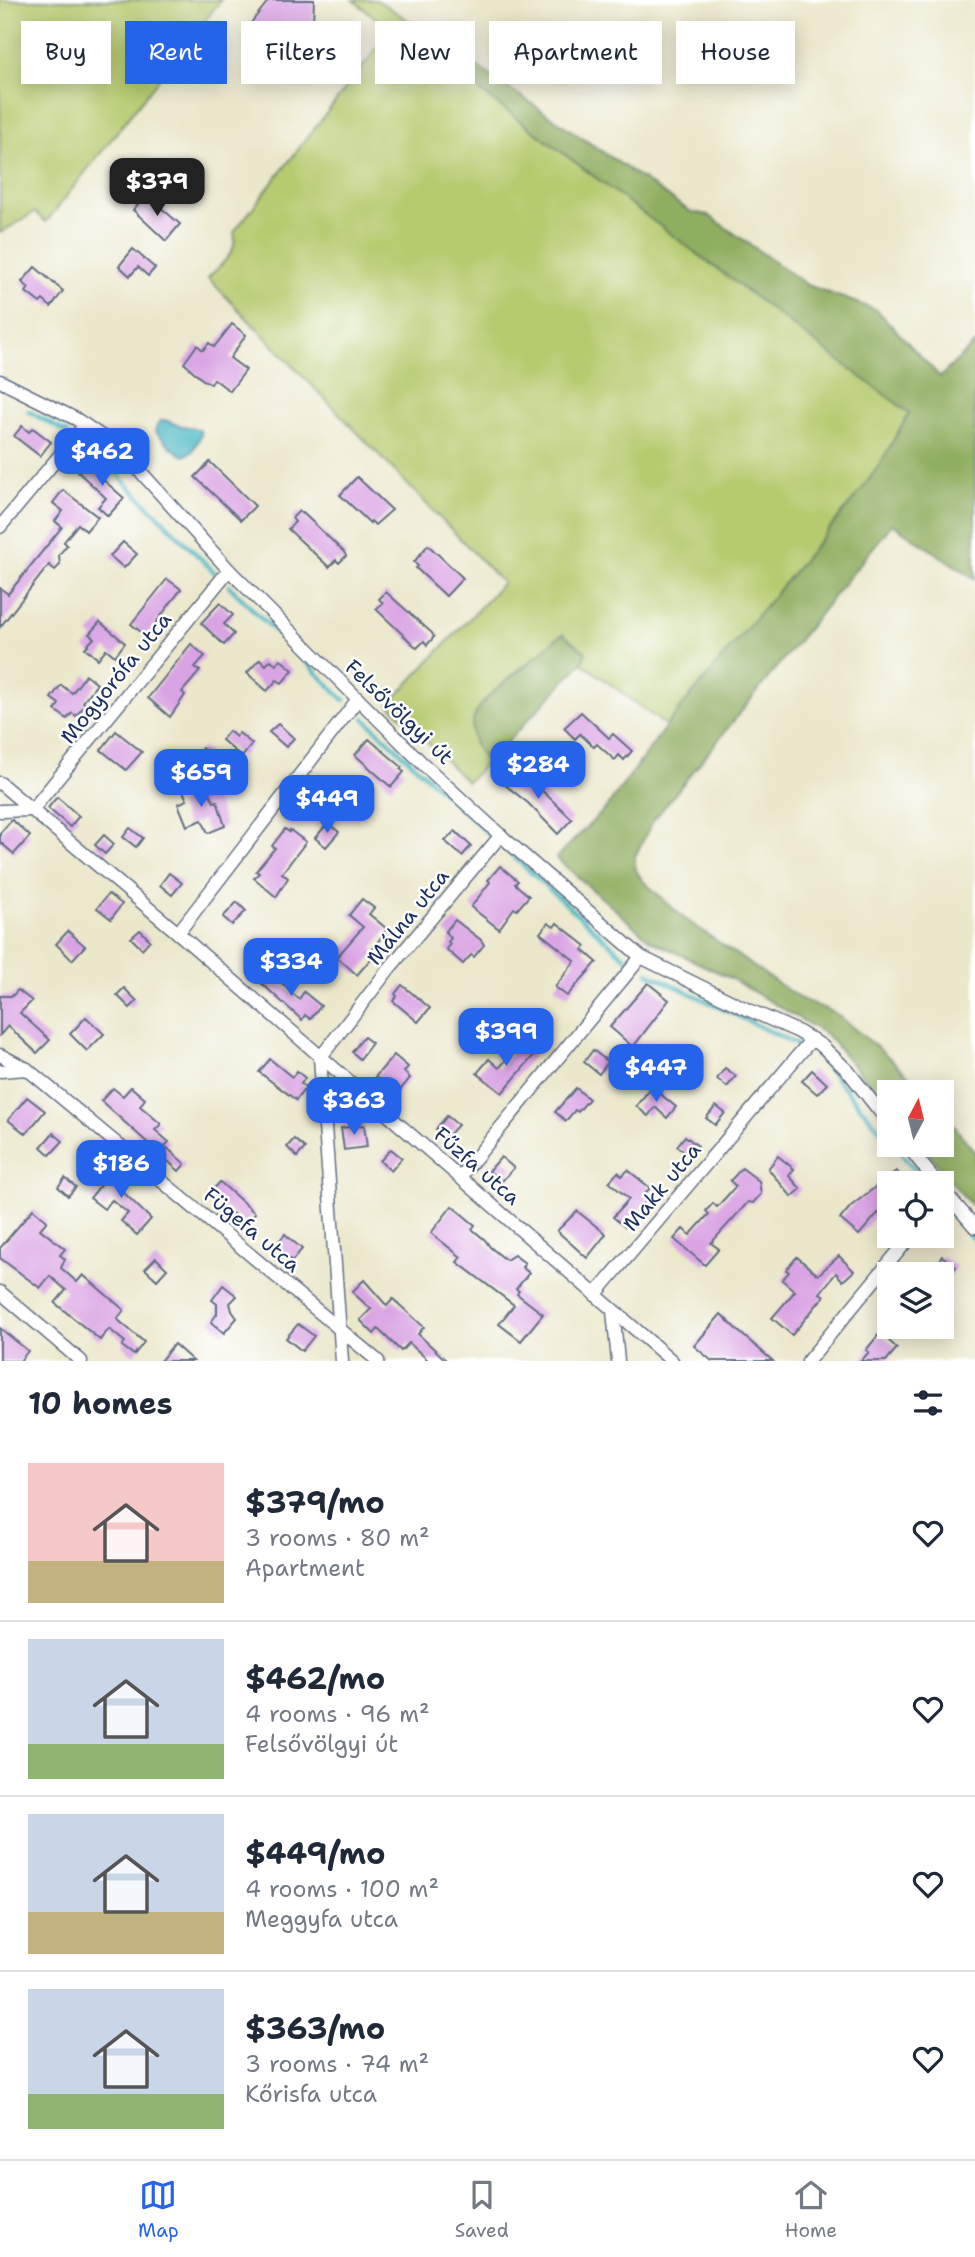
<!DOCTYPE html>
<meta charset="utf-8">
<style>
body{margin:0;font-family:"Shantell Sans",sans-serif;background:#f2f2f3;color:#1f2937;height:100vh;display:flex;flex-direction:column;font-size:26px;white-space:nowrap}
*{box-sizing:border-box;margin:0}
p{font-size:23px;color:#747a83}
.icon{flex:none;width:38px;height:38px;fill:none;stroke:currentColor;stroke-width:2;stroke-linecap:round;stroke-linejoin:round}
.map{position:relative;height:1361px;overflow:hidden}
.panel{display:flex;flex-direction:column;background:#fff;flex:1}
.panel>*{flex:none}
.top-card{position:absolute;left:21px;top:21px;width:934px;height:63px;display:flex;gap:14px}
.needle{width:46px;rotate:7deg}
.tools{position:absolute;left:877px;top:1080px;display:grid;gap:14px}
.tools a{display:grid;place-items:center;width:77px;height:77px;border-radius:0px;background:#fff;box-shadow:0 4px 18px #0003;font-size:35px}
.price{position:absolute;translate:-50% -60px;padding:0 16px;border-radius:14px;background:#2563eb;color:#fff;font-size:23px;line-height:46px;filter:drop-shadow(0 2px 4px #0008)}
.price::after{content:'';position:absolute;left:50%;top:42px;width:21px;height:16px;margin-left:-10px;background:inherit;clip-path:polygon(0 0,100% 0,50% 100%)}
.price.active{background:#222;color:#fff}
ul{padding:0;list-style:none}
li{display:flex;align-items:center;gap:21px;height:175px;padding:0 28px}
li+li{border-top:2px solid #e0e1e3}
li span{display:grid;place-items:center;flex:none;width:196px;height:140px;border-radius:0px;color:#555}
li>.icon{margin-inline-start:auto}
span .icon{width:84px;height:84px;fill:#fffc;stroke-width:1}
li b{font-size:30px}
h2{display:flex;justify-content:space-between;align-items:center;height:84px;padding:0 28px;font-size:30px}
.tag{padding:0 24px;border-radius:0px;background:#fff;box-shadow:0 4px 18px #0003;font-size:24px;line-height:63px}
.tag.active{background:#2563eb;color:#fff}
.dock{display:flex;justify-content:space-around;align-items:center;height:98px;border-top:2px solid #e0e1e3;background:#fff;font-size:19px;color:#747a83}
.dock a{display:grid;justify-items:center;gap:4px}
.dock .active{color:#2563eb}
.map>svg:first-child{display:block}
</style>
<div class="map">
<svg width="975" height="1361" viewBox="0 0 975 1361">
<rect width="100%" height="100%" fill="#fff"/>
<filter id="ink" filterUnits="userSpaceOnUse"><feTurbulence type="fractalNoise" baseFrequency=".0143" numOctaves="2"/><feDisplacementMap in="SourceGraphic" scale="14" xChannelSelector="R" yChannelSelector="G"/><feConvolveMatrix kernelMatrix="1 2 1 2 8 2 1 2 1" color-interpolation-filters="sRGB"/></filter>
<filter id="wash" filterUnits="userSpaceOnUse"><feTurbulence type="fractalNoise" baseFrequency=".00686" numOctaves="4" result="noise"/><feDisplacementMap in="SourceGraphic" scale="28" xChannelSelector="R" yChannelSelector="G"/><feGaussianBlur stdDeviation="1.57" result="paint"/><feColorMatrix in="noise" values="0 0 0 0 0 0 0 0 0 0 0 0 0 0 0 0 0 1.4 0 .05"/><feComposite in="paint" operator="in"/></filter>
<g filter="url(#wash)">
<rect width="100%" height="100%" fill="#ebe7cb"/>
<g fill="#b6ca6e" stroke="#687c66" stroke-width="2">
<polygon points="0,0 221,0 46,222 35,212 0,233"/>
<path d="M353 0H377L437 39 435 57 909 412 975 343 860 492 666 726 582 663 586 652 571 642 538 655 506 680 487 760 491 759 467 782 389 704 503 583 208 278C220 265 239 252 234 232L391 30Z"/>
</g>
<g fill="#90ae61" stroke="#566e60" stroke-width="2">
<polygon points="437,39 691,212 708,215 807,285 877,310 940,377 975,343 975,579 892,524 653,821 634,858 636,870 642,880 685,919 799,998 835,1013 890,1058 925,1092 889,1092 889,1107 827,1035 730,978 650,940 556,858 607,807 666,726 860,492 880,464 909,413 435,57"/>
<path d="M563 634 586 652 582 663 491 759H484C450 717 495 690 526 666 539 655 549 643 563 634Z"/>
<polygon points="942,1111 975,1152 975,1210 921,1145 942,1144"/>
</g>
<path fill="#49b7c3" stroke="#327390" stroke-width="2" d="M162 420C170 420 172 424 178 425 186 427 192 426 200 430L201 435 192 452 184 456 172 448 155 431 157 425Z"/>
<g fill="none" stroke-linecap="round" stroke-linejoin="round">
<g stroke="#49b7c3" stroke-width="4.5">
<polyline points="28,411 67,433"/>
<polyline points="87,444 215,573"/>
<polyline points="229,586 344,700"/>
<polyline points="364,718 487,833"/>
<polyline points="505,849 629,961"/>
<polyline points="648,973 796,1044"/>
<polyline points="816,1055 889,1140"/>
<polyline points="893,1144 926,1183"/>
<polyline points="950,1211 975,1241"/>
</g>
</g>
<g id="blocks">
<g fill="#daa4e4">
<polygon points="269,0 314,0 312,44 262,39 247,28"/>
<polygon points="146,195 180,224 166,241 133,210"/>
<polygon points="133,249 155,268 148,276 138,267 130,276 119,266"/>
<polygon points="35,267 63,291 51,307 43,300 40,303 26,292 29,288 22,282"/>
<polygon points="232,324 246,335 230,358 246,370 230,391 214,379 211,384 203,380 184,363 197,345 203,350 209,343 214,347"/>
<polygon points="22,426 29,432 33,428 51,442 40,456 14,436"/>
<polygon points="88,461 103,474 100,477 124,498 108,516 98,507 106,498 78,472"/>
<polygon points="210,462 255,506 241,520 195,477"/>
<polygon points="357,477 392,510 375,525 371,521 370,523 340,495"/>
<polygon points="63,490 98,517 86,531 78,524 64,542 67,545 59,555 60,565 55,570 49,565 0,627 0,588 8,594 62,527 55,521 63,511 53,503"/>
<polygon points="299,511 302,514 303,513 344,552 346,556 339,563 336,560 329,567 288,529 295,522 292,518"/>
<polygon points="123,542 137,554 124,568 110,556"/>
<polygon points="428,545 463,578 446,596 416,568 418,566 414,562"/>
<polygon points="167,579 181,589 146,636 131,624"/>
<polygon points="386,592 432,633 434,637 427,645 424,641 417,648 376,609 383,603 379,599"/>
<polygon points="220,603 233,615 224,624 234,634 224,645 201,623"/>
<polygon points="100,622 125,643 115,656 106,649 98,659 85,648 94,638 89,634"/>
<polygon points="191,644 205,656 195,667 200,671 182,692 185,695 170,717 148,698"/>
<polygon points="260,659 266,665 271,660 276,665 280,659 293,670 282,683 277,680 267,691 247,673"/>
<polygon points="86,675 97,684 83,702 86,704 76,716 72,713 67,719 55,710 59,704 51,698 61,685 72,693"/>
<polygon points="581,712 609,738 613,734 632,751 624,760 619,755 615,760 597,744 594,747 580,734 575,739 564,728"/>
<polygon points="278,724 294,738 286,747 269,732"/>
<polygon points="116,731 142,752 126,770 101,750"/>
<polygon points="229,731 236,737 239,733 252,744 242,757 222,740"/>
<polygon points="369,739 402,767 400,769 404,772 391,787 355,755"/>
<polygon points="202,748 213,755 203,769 192,761"/>
<polygon points="518,768 572,819 558,834 528,803 504,784"/>
<polygon points="339,781 350,791 342,801 330,790"/>
<polygon points="198,784 202,794 209,791 214,802 217,801 225,826 208,833 202,820 187,826 178,804 187,800 183,791"/>
<polygon points="57,797 79,816 70,827 48,808"/>
<polygon points="12,820 30,836 14,854 0,842 0,833"/>
<polygon points="328,823 339,832 326,847 315,838"/>
<polygon points="130,828 143,838 136,847 123,837"/>
<polygon points="285,829 289,832 290,830 306,842 282,873 288,878 276,897 254,878 259,873 256,871 275,848 272,846"/>
<polygon points="455,831 471,846 462,856 445,841"/>
<polygon points="104,835 114,844 105,854 95,845"/>
<polygon points="500,866 518,881 515,884 529,896 517,910 514,908 499,929 471,907 490,882 488,880"/>
<polygon points="169,873 182,883 172,895 160,885"/>
<polygon points="108,894 122,904 111,919 97,908"/>
<polygon points="362,899 374,908 369,914 387,929 372,950 376,953 357,975 337,957 363,927 349,915"/>
<polygon points="237,902 246,911 232,925 223,917"/>
<polygon points="455,920 481,940 484,945 474,957 471,955 463,964 446,949 450,944 448,942 451,938 445,932"/>
<polygon points="548,923 554,927 557,923 586,946 583,950 597,962 567,996 555,987 575,961 540,933"/>
<polygon points="140,930 150,940 142,949 131,938"/>
<polygon points="68,931 85,946 72,960 56,944"/>
<polygon points="269,972 299,999 304,992 321,1006 310,1019 305,1015 302,1020 260,982"/>
<polygon points="648,983 669,1000 633,1047 610,1027"/>
<polygon points="402,985 430,1008 418,1022 393,1001 397,996 395,994"/>
<polygon points="124,988 137,1001 130,1008 117,995"/>
<polygon points="18,990 32,1001 20,1013 50,1040 37,1053 8,1026 0,1035 0,996 12,996"/>
<polygon points="86,1017 104,1034 87,1051 70,1034"/>
<polygon points="364,1037 372,1043 360,1059 352,1052"/>
<polygon points="521,1043 535,1054 502,1093 477,1073 489,1059 499,1068"/>
<polygon points="593,1050 608,1062 599,1074 584,1062"/>
<polygon points="394,1055 408,1067 404,1072 410,1078 396,1095 375,1077"/>
<polygon points="270,1059 292,1077 297,1071 305,1078 301,1084 306,1087 296,1100 259,1072"/>
<polygon points="725,1068 736,1076 727,1087 717,1079"/>
<polygon points="812,1070 827,1084 817,1094 802,1081"/>
<polygon points="131,1087 145,1099 140,1106 161,1124 155,1130 169,1142 165,1146 185,1164 179,1171 101,1101 113,1088 123,1096"/>
<polygon points="652,1087 676,1107 667,1118 655,1107 648,1116 636,1106"/>
<polygon points="576,1088 589,1099 578,1112 575,1110 566,1121 555,1112"/>
<polygon points="27,1097 45,1111 26,1134 8,1120"/>
<polygon points="716,1106 725,1113 715,1125 706,1118"/>
<polygon points="447,1116 458,1125 446,1138 436,1129"/>
<polygon points="364,1125 367,1147 344,1150 341,1128"/>
<polygon points="53,1133 63,1141 50,1155 41,1147"/>
<polygon points="685,1136 698,1146 690,1156 677,1146"/>
<polygon points="294,1139 305,1148 297,1157 287,1147"/>
<polygon points="391,1149 402,1158 391,1171 380,1161"/>
<polygon points="778,1156 794,1169 789,1176 801,1189 792,1197 768,1169"/>
<polygon points="501,1157 514,1168 501,1182 489,1171"/>
<polygon points="115,1167 130,1179 121,1190 151,1219 137,1235 121,1221 128,1213 112,1200 104,1209 90,1198"/>
<polygon points="742,1168 759,1181 761,1194 753,1203 748,1202 711,1243 719,1249 705,1265 674,1239 683,1229 690,1235 709,1214 706,1211 713,1203 717,1207 736,1186 730,1181"/>
<polygon points="628,1170 650,1188 644,1195 648,1199 625,1227 613,1217 629,1199 609,1182 618,1172 622,1176"/>
<polygon points="896,1171 908,1183 889,1183 889,1225 878,1213 859,1235 840,1219 851,1206"/>
<polygon points="65,1178 76,1187 68,1196 58,1187"/>
<polygon points="220,1182 255,1213 245,1224 209,1194"/>
<polygon points="452,1206 475,1225 472,1229 485,1240 490,1247 506,1260 514,1255 525,1263 522,1267 529,1273 516,1289 519,1291 517,1294 543,1314 521,1341 499,1324 514,1305 457,1262 461,1257 431,1233"/>
<polygon points="33,1209 47,1221 40,1229 65,1249 60,1255 65,1259 61,1268 77,1282 83,1275 124,1310 117,1319 144,1342 134,1355 122,1346 125,1342 109,1329 100,1340 55,1303 66,1290 50,1276 40,1288 0,1258 0,1248"/>
<polygon points="577,1211 606,1234 587,1258 557,1231"/>
<polygon points="285,1234 302,1249 292,1261 275,1246"/>
<polygon points="839,1256 854,1271 843,1281 836,1273 820,1293 824,1296 792,1335 772,1318 795,1291 782,1280 789,1272 786,1270 797,1257 818,1275"/>
<polygon points="942,1256 956,1267 947,1279 933,1269"/>
<polygon points="156,1258 167,1269 157,1280 145,1269"/>
<polygon points="364,1280 387,1306 393,1299 424,1327 418,1334 447,1361 429,1361 409,1343 401,1351 378,1329 374,1334 360,1320 371,1309 352,1292"/>
<polygon points="223,1285 237,1296 230,1303 232,1311 237,1318 224,1333 211,1322 217,1314 217,1304 212,1300"/>
<polygon points="721,1314 737,1330 773,1361 712,1361 694,1346"/>
<polygon points="298,1324 314,1336 302,1351 286,1338"/>
<polygon points="0,1328 28,1351 20,1361 0,1361"/>
<polygon points="880,1333 897,1348 886,1361 861,1361 869,1352 866,1350"/>
<polygon points="174,1344 193,1361 160,1361"/>
</g>
</g>
</g>
<g filter="url(#ink)">
<use href="#blocks" fill-opacity="0" stroke="#646f84" stroke-width="2"/>
<g fill="none" stroke-linecap="round" stroke-linejoin="round">
<defs>
<g id="street">
<polyline points="0,381 76,419 110,442 131,461 229,570 422,763 499,834 641,957 740,1006 799,1032 822,1046 848,1071 889,1123"/>
<polyline points="0,527 85,425"/>
<polyline points="0,783 178,933 672,1361"/>
<polyline points="0,811 32,810 229,570"/>
<polyline points="178,933 358,699"/>
<polyline points="0,1055 27,1069 378,1361"/>
<polyline points="0,1071 27,1069"/>
<polyline points="906,1144 937,1183"/>
<polyline points="460,1177 641,957"/>
<polyline points="942,1189 975,1227"/>
<polyline points="0,1292 81,1361"/>
<polyline points="595,1295 812,1039"/>
<polyline points="613,1311 618,1361"/>
<polyline points="342,1361 320,1058 388,970 501,835"/>
<polyline points="808,1361 911,1236"/>
</g>
</defs>
<use href="#street" stroke="#646f84" stroke-width="15"/>
<use href="#street" stroke="#fff" stroke-width="12"/>
</g>
</g>
<g text-anchor="middle" dominant-baseline="central" stroke-width="5" stroke-linejoin="round" paint-order="stroke">
<g font-size="21" fill="#1b2f5e" stroke="#fff">
<text transform="translate(116 678) rotate(-51)">Mogyorófa utca</text>
<text transform="translate(399 712) rotate(44)">Felsővölgyi út</text>
<text transform="translate(408 917) rotate(-51)">Málna utca</text>
<text transform="translate(477 1166) rotate(41)">Fűzfa utca</text>
<text transform="translate(662 1187) rotate(-50)">Makk utca</text>
<text transform="translate(252 1230) rotate(40)">Fügefa utca</text>
</g>
</g>
</svg>
<div class="tools">
<a><svg class="needle" viewBox="-14 -14 28 28"><path d="M0-13l5 13h-10z" fill="#e53935"/><path d="M0 13l5-13h-10z" fill="#747a83"/></svg></a>
<a><svg class="icon" aria-label="locate" viewBox="0 0 24 24"><circle cx="12" cy="12" r="6"/><path d="M12 2v4M12 18v4M2 12h4M18 12h4"/></svg></a>
<a><svg class="icon" aria-label="layers" viewBox="0 0 24 24"><path d="M12 4l9 5-9 5-9-5zM3 14l9 5 9-5"/></svg></a>
</div>
<b class="price active" style="left:157px;top:218px">$379</b>
<b class="price" style="left:102px;top:488px">$462</b>
<b class="price" style="left:538px;top:801px">$284</b>
<b class="price" style="left:201px;top:809px">$659</b>
<b class="price" style="left:327px;top:835px">$449</b>
<b class="price" style="left:291px;top:998px">$334</b>
<b class="price" style="left:506px;top:1068px">$399</b>
<b class="price" style="left:656px;top:1104px">$447</b>
<b class="price" style="left:354px;top:1137px">$363</b>
<b class="price" style="left:121px;top:1200px">$186</b>
<div class="top-card">
<a class="tag">Buy</a>
<a class="tag active">Rent</a>
<a class="tag">Filters</a>
<a class="tag">New</a>
<a class="tag">Apartment</a>
<a class="tag">House</a>
</div>
</div>
<section class="panel">
<h2>10 homes<svg class="icon" aria-label="filters" viewBox="0 0 24 24"><path d="M4 7h16M4 17h16"/><circle cx="9" cy="7" r="2"/><circle cx="15" cy="17" r="2"/></svg></h2>
<ul>
<li><span style="background:linear-gradient(#f6c9c9 70%,#c2b280 0)"><svg class="icon" aria-label="home" viewBox="0 0 24 24"><path d="M3 11l9-7 9 7M6 9v11h12V9"/></svg></span><div><b>$379/mo</b><p>3 rooms · 80 m²</p><p>Apartment</p></div><svg class="icon" aria-label="heart" viewBox="0 0 24 24"><path d="M12 20l-8-8c-3-5 5-10 8-4 3-6 11-1 8 4z"/></svg></li>
<li><span style="background:linear-gradient(#c9d6e8 75%,#8fb573 0)"><svg class="icon" aria-label="home" viewBox="0 0 24 24"><path d="M3 11l9-7 9 7M6 9v11h12V9"/></svg></span><div><b>$462/mo</b><p>4 rooms · 96 m²</p><p>Felsővölgyi út</p></div><svg class="icon" aria-label="heart" viewBox="0 0 24 24"><path d="M12 20l-8-8c-3-5 5-10 8-4 3-6 11-1 8 4z"/></svg></li>
<li><span style="background:linear-gradient(#c9d6e8 70%,#c2b280 0)"><svg class="icon" aria-label="home" viewBox="0 0 24 24"><path d="M3 11l9-7 9 7M6 9v11h12V9"/></svg></span><div><b>$449/mo</b><p>4 rooms · 100 m²</p><p>Meggyfa utca</p></div><svg class="icon" aria-label="heart" viewBox="0 0 24 24"><path d="M12 20l-8-8c-3-5 5-10 8-4 3-6 11-1 8 4z"/></svg></li>
<li><span style="background:linear-gradient(#c9d6e8 75%,#8fb573 0)"><svg class="icon" aria-label="home" viewBox="0 0 24 24"><path d="M3 11l9-7 9 7M6 9v11h12V9"/></svg></span><div><b>$363/mo</b><p>3 rooms · 74 m²</p><p>Kőrisfa utca</p></div><svg class="icon" aria-label="heart" viewBox="0 0 24 24"><path d="M12 20l-8-8c-3-5 5-10 8-4 3-6 11-1 8 4z"/></svg></li>
</ul>
</section>
<nav class="dock">
<a class="active"><svg class="icon" aria-label="map" viewBox="0 0 24 24"><path d="M3 6l6-2 6 2 6-2v14l-6 2-6-2-6 2zM9 4v14M15 6v14"/></svg>Map</a>
<a><svg class="icon" aria-label="saved" viewBox="0 0 24 24"><path d="M7 4h10v16l-5-4-5 4z"/></svg>Saved</a>
<a><svg class="icon" aria-label="home" viewBox="0 0 24 24"><path d="M3 11l9-7 9 7M6 9v11h12V9"/></svg>Home</a>
</nav>
